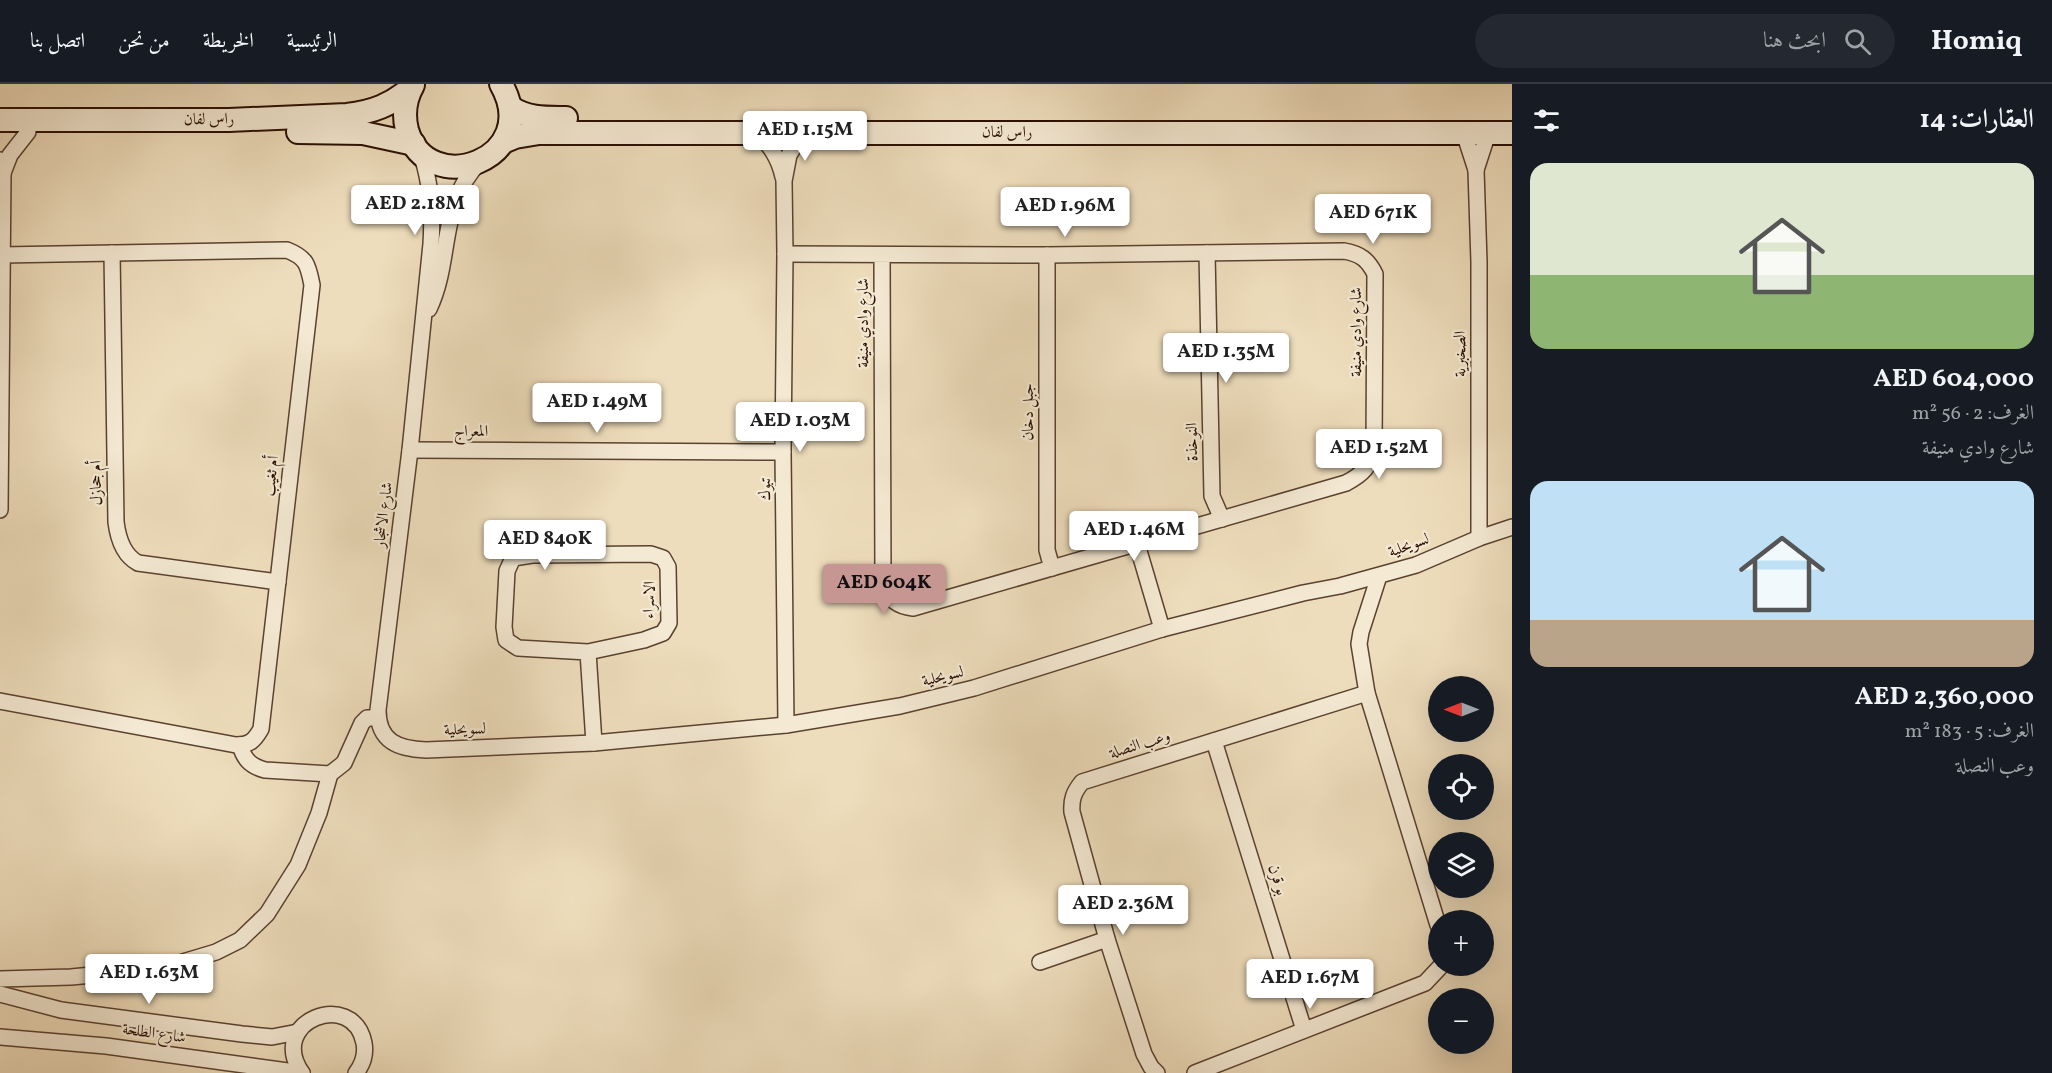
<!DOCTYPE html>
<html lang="ar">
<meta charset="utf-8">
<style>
body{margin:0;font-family:Vollkorn,Amiri,serif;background:#242831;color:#f1f3f6;direction:rtl;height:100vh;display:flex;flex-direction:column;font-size:22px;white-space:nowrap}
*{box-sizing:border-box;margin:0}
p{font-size:20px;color:#9ea1a6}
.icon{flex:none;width:33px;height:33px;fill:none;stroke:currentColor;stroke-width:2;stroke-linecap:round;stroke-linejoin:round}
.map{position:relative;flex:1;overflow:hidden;direction:ltr}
.panel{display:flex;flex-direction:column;background:#171b24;width:540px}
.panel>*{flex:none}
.needle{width:39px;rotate:270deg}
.buttons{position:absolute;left:1428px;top:592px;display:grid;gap:12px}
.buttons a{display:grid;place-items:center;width:66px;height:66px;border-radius:50%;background:#171b24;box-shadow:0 6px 24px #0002;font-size:30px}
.price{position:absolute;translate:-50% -51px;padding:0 14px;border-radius:6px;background:#fff;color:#222;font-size:20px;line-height:39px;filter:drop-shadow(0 2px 3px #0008)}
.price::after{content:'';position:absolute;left:50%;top:36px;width:18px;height:14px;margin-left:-9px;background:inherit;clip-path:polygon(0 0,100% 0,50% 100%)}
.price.on{background:#c59692;color:#111}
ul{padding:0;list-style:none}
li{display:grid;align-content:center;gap:12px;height:318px;padding:0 18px}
li span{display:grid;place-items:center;height:186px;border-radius:18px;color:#555}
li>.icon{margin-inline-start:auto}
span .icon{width:108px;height:108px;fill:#fffc;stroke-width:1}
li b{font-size:26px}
h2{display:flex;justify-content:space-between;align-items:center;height:72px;padding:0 18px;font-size:26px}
header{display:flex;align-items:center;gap:36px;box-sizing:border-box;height:84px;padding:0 30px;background:#171b24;border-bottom:2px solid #363941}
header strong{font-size:28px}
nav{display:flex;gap:33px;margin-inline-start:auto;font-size:21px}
.search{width:420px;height:54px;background:#242831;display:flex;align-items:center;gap:15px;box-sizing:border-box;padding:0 21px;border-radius:33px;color:#9ea1a6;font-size:22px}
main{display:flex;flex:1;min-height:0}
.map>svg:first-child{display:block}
</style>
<header>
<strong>Homiq</strong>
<div class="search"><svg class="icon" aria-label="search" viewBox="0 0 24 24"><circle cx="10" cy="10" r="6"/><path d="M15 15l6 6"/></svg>ابحث هنا</div>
<nav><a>الرئيسية</a><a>الخريطة</a><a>من نحن</a><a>اتصل بنا</a></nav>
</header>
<main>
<section class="panel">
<h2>العقارات: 14<svg class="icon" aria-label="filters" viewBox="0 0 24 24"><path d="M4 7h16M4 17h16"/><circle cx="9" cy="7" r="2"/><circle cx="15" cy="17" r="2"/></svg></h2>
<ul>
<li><span style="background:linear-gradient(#dfe7d0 60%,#8fb573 0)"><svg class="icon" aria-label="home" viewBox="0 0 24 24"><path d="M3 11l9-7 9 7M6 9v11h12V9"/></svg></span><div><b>AED 604,000</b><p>الغرف: 2 · 56 m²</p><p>شارع وادي منيفة</p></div></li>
<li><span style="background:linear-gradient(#bfe0f5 75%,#b9a48a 0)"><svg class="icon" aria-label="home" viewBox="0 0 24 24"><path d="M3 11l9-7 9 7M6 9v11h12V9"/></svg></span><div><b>AED 2,360,000</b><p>الغرف: 5 · 183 m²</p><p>وعب النصلة</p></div></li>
</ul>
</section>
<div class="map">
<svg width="1512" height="989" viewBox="0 0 1512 989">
<rect width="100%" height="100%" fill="#eeddbc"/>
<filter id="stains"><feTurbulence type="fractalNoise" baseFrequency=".00333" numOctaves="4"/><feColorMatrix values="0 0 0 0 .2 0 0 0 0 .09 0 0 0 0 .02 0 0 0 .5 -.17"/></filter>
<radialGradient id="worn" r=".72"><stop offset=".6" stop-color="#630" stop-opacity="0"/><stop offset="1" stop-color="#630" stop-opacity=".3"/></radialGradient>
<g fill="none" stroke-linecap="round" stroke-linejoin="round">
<defs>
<g id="street">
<path d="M756 48C770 61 779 74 783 93"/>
<polyline points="1464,49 1476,86 1479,178 1479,454"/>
<path d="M420 67C431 97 433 128 431 160L410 366 378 626C378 658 399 665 426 666L594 659 786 641 900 622 974 604 1162 545 1303 509 1340 502 1416 481 1479 454 1512 443"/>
<polyline points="0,76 3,89 0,426"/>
<polyline points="1476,86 1488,49"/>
<polyline points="3,89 10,71 28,48"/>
<path d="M112 169 116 438C118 454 123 471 138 479L278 498"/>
<polyline points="1207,169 1212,412 1222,435"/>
<path d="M785 170 1047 171 1344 167C1361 170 1368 176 1375 190L1374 364C1370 383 1363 390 1346 399L913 524C897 522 890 516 883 501L882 171"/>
<polyline points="1047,171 1047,466 1052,484"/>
<path d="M429 225C453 174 438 120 480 78"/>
<polyline points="410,366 783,368"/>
<polyline points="1137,460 1162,545"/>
<polyline points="1379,492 1361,548 1359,560 1367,609 1438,841"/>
<polyline points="588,568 644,556 663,549 669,539 668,483 663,474 651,470 532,471 513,474 507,487 504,543 506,556 518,564 588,568 594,659"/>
<path d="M0 617 236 661C250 661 254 657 261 645L312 201C308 181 307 174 287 166L1 171"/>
<polyline points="786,641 783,368 785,170 784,97 789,71 803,49"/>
<polyline points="1214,657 1304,946"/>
<path d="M240 661C244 675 250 682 265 686L330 690"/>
<polyline points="1040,878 1107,855"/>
<polyline points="0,895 71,893 124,888 176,880 216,868 240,856 267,830 298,781 319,729 330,690 344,679 362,639 367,634 378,634"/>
<polyline points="0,910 61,926 242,950 272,953 298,948"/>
<polyline points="0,953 106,962 302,989"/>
<path d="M302 989C266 937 353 904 364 959 366 970 363 980 356 989"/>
<path d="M1157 989 1151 983 1144 970 1107 855 1072 728C1071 715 1074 708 1082 698L1367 609"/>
<polyline points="1195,989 1425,899 1441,882"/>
</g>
<g id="secondary">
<path d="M413 1C405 15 403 30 407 46 428 117 544 75 501 0"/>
<path d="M510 23C528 35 545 34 566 34"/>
<path d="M0 36H229L347 31C373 28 391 21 411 4"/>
<polyline points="298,48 363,49 414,60"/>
<polyline points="503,58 515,53 539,49 1512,49"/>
</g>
</defs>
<use href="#street" stroke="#5a4230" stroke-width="18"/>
<use href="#secondary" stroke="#290f02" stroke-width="26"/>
<use href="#street" stroke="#f4e9d3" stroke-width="15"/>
<use href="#secondary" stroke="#f4e9d3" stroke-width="22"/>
</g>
<g text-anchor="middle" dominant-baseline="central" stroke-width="4.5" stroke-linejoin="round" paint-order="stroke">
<g font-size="16" fill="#290f02" stroke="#f4e9d3">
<text transform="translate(209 36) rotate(-1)">راس لفان</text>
<text x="1007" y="49">راس لفان</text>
<text transform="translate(864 239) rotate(-90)">شارع وادي منيفة</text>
<text transform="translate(1357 248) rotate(-90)">شارع وادي منيفة</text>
<text transform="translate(1461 270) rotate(-90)">الصخبرية</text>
<text transform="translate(1029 328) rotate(-90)">جبل دخان</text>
<text x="471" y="348">المعراج</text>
<text transform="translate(1193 358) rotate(-91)">النوخذة</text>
<text transform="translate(272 392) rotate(-84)">أم ثغيب</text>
<text transform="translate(97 399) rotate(-91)">أم جحازل</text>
<text transform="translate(766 405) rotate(-91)">تبوك</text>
<text transform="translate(384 431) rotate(-83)">شارع الاشجار</text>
<text transform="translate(1409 462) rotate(-20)">لسويحلية</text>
<text transform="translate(650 516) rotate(-88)">الاسراء</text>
<text transform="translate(943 593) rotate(-14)">لسويحلية</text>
<text transform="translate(465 646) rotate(-2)">لسويحلية</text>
<text transform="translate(1140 661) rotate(-17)">وعب النصلة</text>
<text transform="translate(1277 796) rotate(73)">بو قرن</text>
<text transform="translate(154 950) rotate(8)">شارع الطلحة</text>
</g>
</g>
<rect width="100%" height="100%" filter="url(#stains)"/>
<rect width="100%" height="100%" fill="url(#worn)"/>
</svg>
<div class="buttons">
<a><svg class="needle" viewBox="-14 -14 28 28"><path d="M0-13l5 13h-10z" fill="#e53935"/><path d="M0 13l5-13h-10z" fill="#9ea1a6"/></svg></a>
<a><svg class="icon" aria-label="locate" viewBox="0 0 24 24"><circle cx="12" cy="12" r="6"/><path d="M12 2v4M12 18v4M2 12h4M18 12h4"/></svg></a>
<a><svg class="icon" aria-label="layers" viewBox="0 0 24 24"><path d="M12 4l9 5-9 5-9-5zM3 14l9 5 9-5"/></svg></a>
<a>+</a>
<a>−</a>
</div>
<b class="price" style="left:805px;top:78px">AED 1.15M</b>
<b class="price" style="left:415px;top:152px">AED 2.18M</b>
<b class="price" style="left:1065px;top:154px">AED 1.96M</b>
<b class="price" style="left:1373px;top:161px">AED 671K</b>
<b class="price" style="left:1226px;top:300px">AED 1.35M</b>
<b class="price" style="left:597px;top:350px">AED 1.49M</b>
<b class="price" style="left:800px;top:369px">AED 1.03M</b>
<b class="price" style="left:1379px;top:396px">AED 1.52M</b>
<b class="price" style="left:1134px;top:478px">AED 1.46M</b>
<b class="price" style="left:545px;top:487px">AED 840K</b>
<b class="price on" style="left:884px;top:531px">AED 604K</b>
<b class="price" style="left:1123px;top:852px">AED 2.36M</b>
<b class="price" style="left:149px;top:921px">AED 1.63M</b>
<b class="price" style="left:1310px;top:926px">AED 1.67M</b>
</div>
</main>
